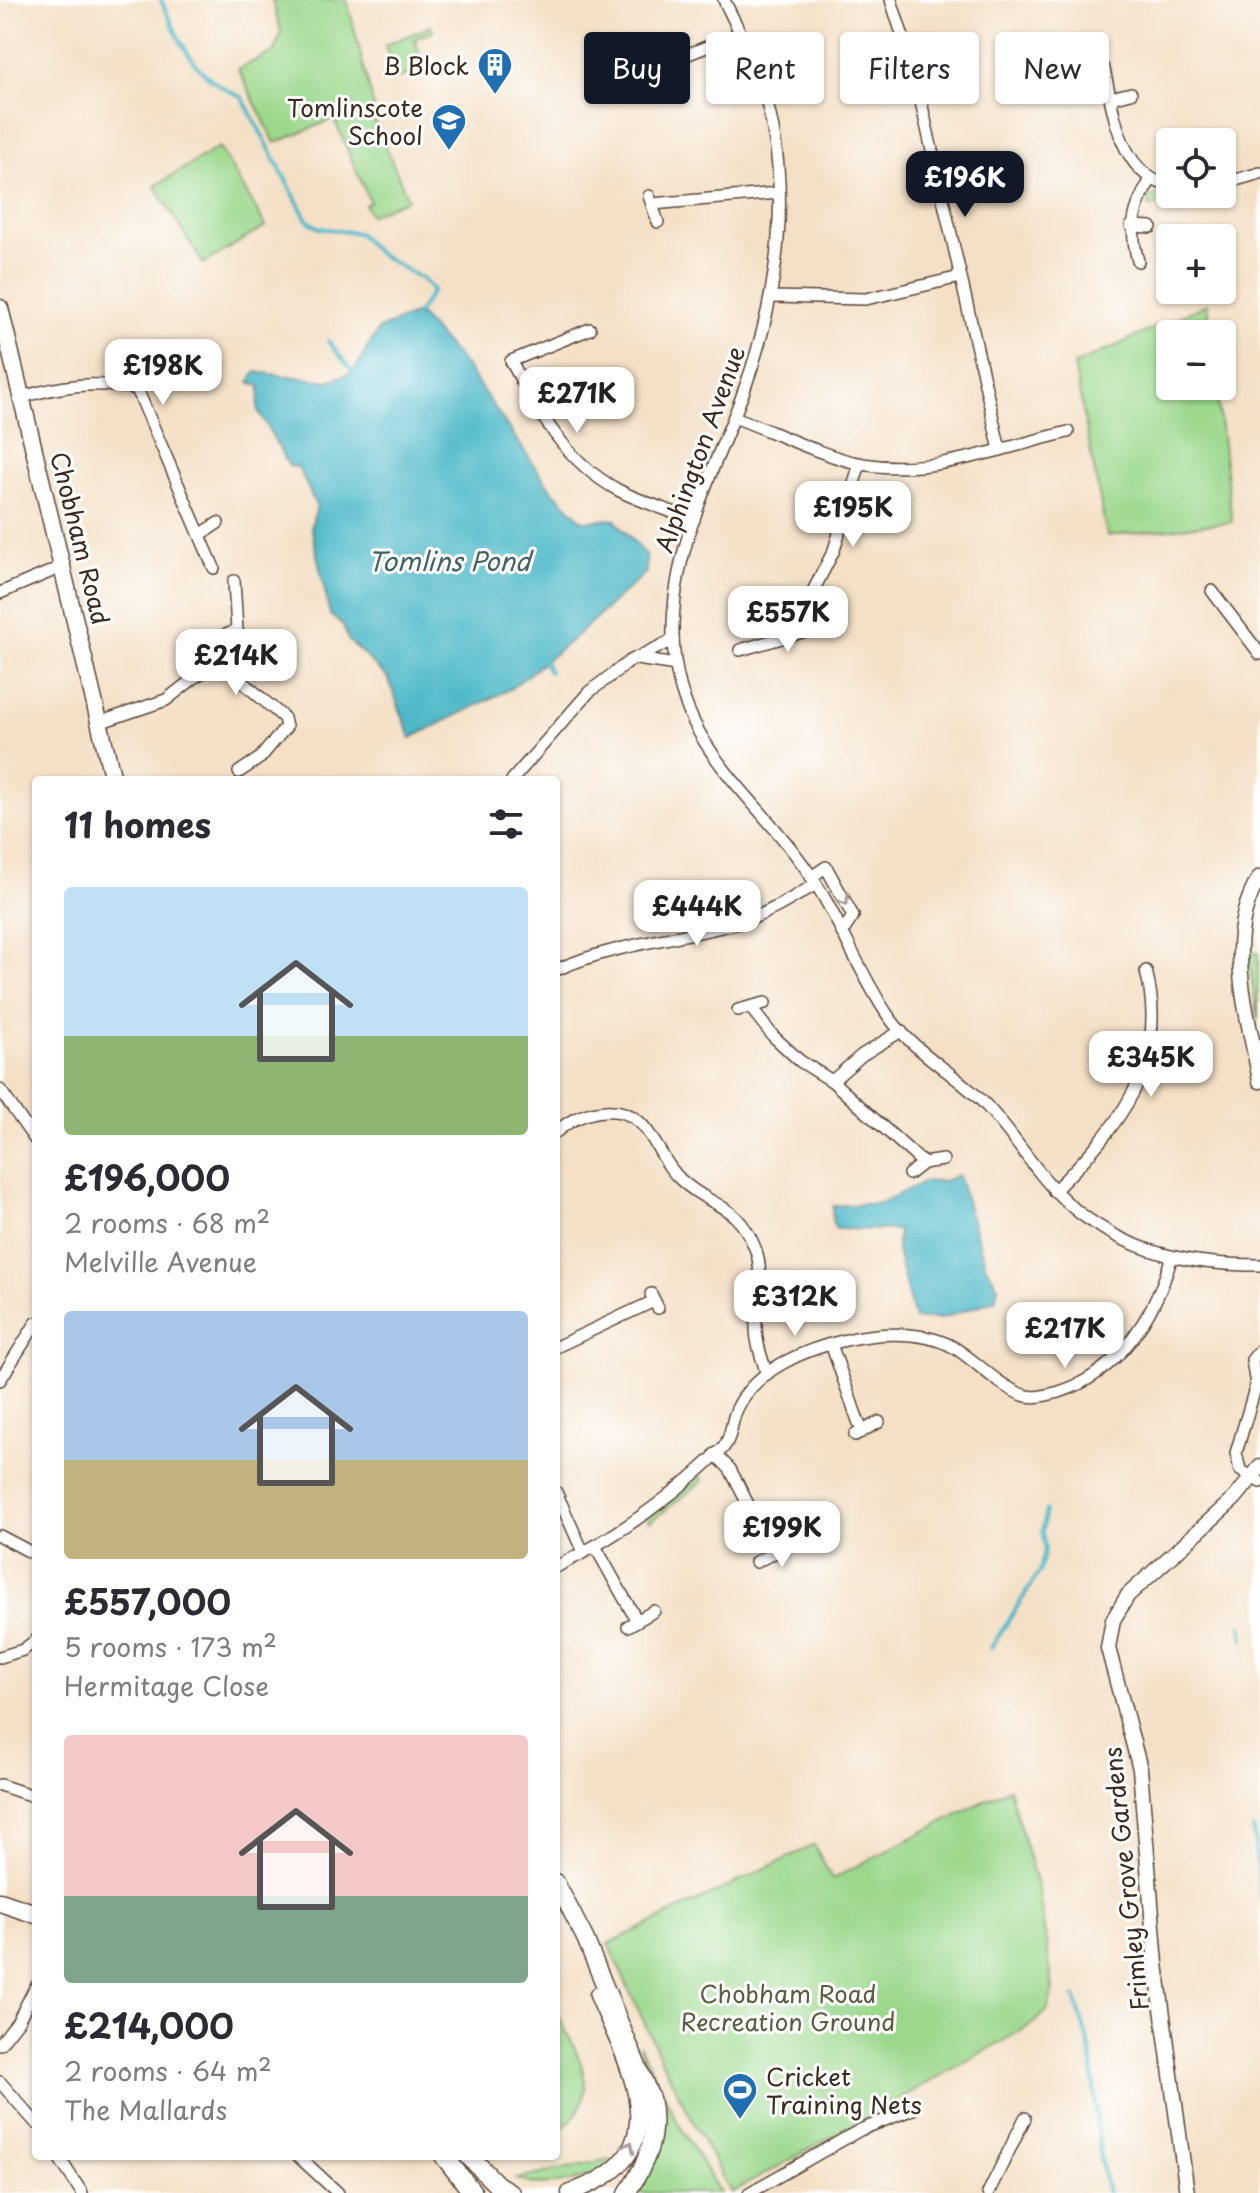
<!DOCTYPE html>
<meta charset="utf-8">
<style>
body{margin:0;font-family:"Playpen Sans",sans-serif;background:#f7f7f7;color:#2b2b33;height:100vh;display:flex;flex-direction:column;font-size:30px;white-space:nowrap}
*{box-sizing:border-box;margin:0}
p{font-size:26px;color:#7c7c81}
.icon{flex:none;width:44px;height:44px;fill:none;stroke:currentColor;stroke-width:2;stroke-linecap:round;stroke-linejoin:round}
.map{position:relative;flex:1;overflow:hidden}
.sheet{position:absolute;left:32px;top:776px;width:528px;height:1384px;display:flex;flex-direction:column;background:#fff;border-radius:8px;box-shadow:0 2px 6px #0004}
.sheet>*{flex:none}
.guide{position:absolute;left:584px;top:32px;width:556px;height:72px;display:flex;gap:16px}
.buttons{position:absolute;left:1156px;top:128px;display:grid;gap:16px}
.buttons a{display:grid;place-items:center;width:80px;height:80px;border-radius:8px;background:#fff;box-shadow:0 2px 6px #0004;font-size:40px}
.price{position:absolute;translate:-50% -68px;padding:0 18px;border-radius:16px;background:#fff;color:#222;font-size:26px;line-height:52px;filter:drop-shadow(0 2px 4px #0008)}
.price::after{content:'';position:absolute;left:50%;top:48px;width:24px;height:18px;margin-left:-12px;background:inherit;clip-path:polygon(0 0,100% 0,50% 100%)}
.price.selected{background:#111827;color:#fff}
ul{padding:0;list-style:none}
li{display:grid;align-content:center;gap:16px;height:424px;padding:0 32px}
li span{display:grid;place-items:center;height:248px;border-radius:8px;color:#555}
li>.icon{margin-inline-start:auto}
span .icon{width:144px;height:144px;fill:#fffc;stroke-width:1}
li b{font-size:34px}
h2{display:flex;justify-content:space-between;align-items:center;height:96px;padding:0 32px;font-size:34px}
.tag{padding:0 28px;border-radius:8px;background:#fff;box-shadow:0 2px 6px #0004;font-size:28px;line-height:72px}
.tag.selected{background:#111827;color:#fff}
.map>svg:first-child{display:block}
</style>
<div class="map">
<svg width="1260" height="2193" viewBox="0 0 1260 2193">
<rect width="100%" height="100%" fill="#fff"/>
<filter id="ink" filterUnits="userSpaceOnUse"><feTurbulence type="fractalNoise" baseFrequency=".0125" numOctaves="2"/><feDisplacementMap in="SourceGraphic" scale="16" xChannelSelector="R" yChannelSelector="G"/><feConvolveMatrix kernelMatrix="1 2 1 2 8 2 1 2 1" color-interpolation-filters="sRGB"/></filter>
<filter id="wash" filterUnits="userSpaceOnUse"><feTurbulence type="fractalNoise" baseFrequency=".006" numOctaves="4" result="noise"/><feDisplacementMap in="SourceGraphic" scale="32" xChannelSelector="R" yChannelSelector="G"/><feGaussianBlur stdDeviation="1.8" result="paint"/><feColorMatrix in="noise" values="0 0 0 0 0 0 0 0 0 0 0 0 0 0 0 0 0 1.4 0 .05"/><feComposite in="paint" operator="in"/></filter>
<g filter="url(#wash)">
<rect width="100%" height="100%" fill="#f4e0c6"/>
<g fill="#9bd88c" stroke="#6b8155" stroke-width="2">
<polygon points="272,0 347,0 374,107 370,110 408,199 370,215 365,205 370,202 334,119 275,143 238,69 275,51 281,31"/>
<polygon points="431,26 433,31 414,39 426,68 395,79 385,45"/>
<polygon points="219,147 266,226 203,264 155,186"/>
<polygon points="1162,193 1189,196 1189,198 1150,207 1148,198"/>
<polygon points="1207,304 1211,334 1170,334 1170,386 1216,386 1232,522 1107,536 1074,365"/>
<polygon points="1248,953 1258,953 1258,1020"/>
<polygon points="700,1476 703,1481 650,1522 647,1518"/>
<polygon points="1009,1788 1039,1893 1053,1990 1047,2011 1031,2025 731,2193 668,2074 608,1944 814,1845 832,1879"/>
<path d="M556 2011C576 2053 610 2098 556 2132Z"/>
<polygon points="639,2044 677,2121 720,2193 635,2193 654,2161 661,2116"/>
<path d="M609 2159 615 2164C585 2179 550 2193 517 2179Z"/>
</g>
<g fill="#4cb8c8" stroke="#447173" stroke-width="2">
<polygon points="418,313 465,365 550,488 583,521 614,519 646,555 646,572 574,638 510,689 411,738 388,678 348,640 343,625 330,615 311,526 317,507 298,467 289,466 258,410 260,386 249,382 256,372 329,381 353,372 379,329"/>
<polygon points="958,1175 986,1266 998,1287 995,1300 940,1319 914,1319 897,1251 898,1230 836,1229 832,1221 833,1206 881,1203 923,1182 944,1181"/>
</g>
<g fill="none" stroke-linecap="round" stroke-linejoin="round">
<g stroke="#4cb8c8" stroke-width="4">
<path d="M161 0C181 44 194 78 242 97L307 220 319 228 358 233 377 253 422 279 433 290 418 313"/>
<polyline points="328,341 353,372"/>
<polyline points="544,661 549,672"/>
<polyline points="1242,1626 1244,1639"/>
<polyline points="991,1648 1040,1571 1045,1549 1042,1531 1046,1510"/>
<polyline points="1253,1829 1260,1897"/>
<polyline points="1075,1997 1091,2052 1100,2157 1108,2193"/>
</g>
</g>
</g>
<g filter="url(#ink)">
<g fill="none" stroke-linecap="round" stroke-linejoin="round">
<defs>
<g id="minor">
<path d="M724 0C734 21 746 43 754 64 800 178 778 310 733 419 704 490 671 560 673 638 677 745 748 787 804 866 838 913 856 969 889 1017 914 1052 953 1072 983 1102 1020 1140 1042 1188 1088 1219 1141 1256 1197 1265 1260 1265"/>
<polyline points="891,0 914,71 1000,450"/>
<polyline points="671,61 739,34"/>
<path d="M1104 69C1114 112 1119 174 1170 186"/>
<polyline points="1111,98 1131,93"/>
<polyline points="1222,184 1260,173"/>
<polyline points="649,196 658,222"/>
<polyline points="652,204 778,193"/>
<polyline points="1131,226 1151,227"/>
<path d="M1138 261C1129 227 1133 209 1151 179"/>
<polyline points="772,297 866,299 960,277"/>
<path d="M590 329 511 361C538 412 566 462 618 490 641 502 669 510 694 520"/>
<path d="M22 397C63 385 94 381 137 389L214 568"/>
<path d="M734 417C772 431 824 457 862 464 933 476 1000 448 1068 432"/>
<polyline points="200,535 218,523"/>
<polyline points="1212,591 1260,654"/>
<polyline points="0,593 64,566"/>
<polyline points="810,630 810,597 834,550 860,463"/>
<polyline points="740,650 827,625"/>
<polyline points="637,659 676,665"/>
<polyline points="207,668 206,644 237,630 234,581"/>
<polyline points="101,722 166,700 207,668 217,665 228,669 284,718 286,727 260,758 239,772"/>
<polyline points="512,780 589,692 630,661 673,640"/>
<polyline points="811,877 826,867 853,916 842,933"/>
<path d="M556 970C614 944 677 939 738 923 766 915 791 899 816 884"/>
<polyline points="750,1007 773,1036 800,1061 832,1081 923,1163"/>
<polyline points="738,1010 765,1003"/>
<polyline points="832,1081 862,1055 901,1031"/>
<polyline points="0,1090 36,1141"/>
<path d="M556 1132C570 1120 587 1112 605 1111 652 1108 653 1155 681 1180 711 1208 737 1202 755 1248 765 1273 755 1301 756 1327 756 1343 762 1359 767 1374"/>
<polyline points="909,1174 923,1163 943,1160"/>
<path d="M1054 1191C1116 1129 1171 1066 1146 971"/>
<polyline points="651,1294 658,1308"/>
<polyline points="831,1344 862,1432"/>
<polyline points="556,1347 654,1301"/>
<polyline points="1260,1350 1252,1360 1256,1385 1236,1453 1240,1470 1260,1482"/>
<polyline points="0,1380 36,1323"/>
<polyline points="855,1435 879,1422"/>
<polyline points="715,1454 730,1469 773,1553"/>
<polyline points="556,1492 583,1552"/>
<polyline points="0,1536 36,1555"/>
<polyline points="595,1546 637,1621"/>
<polyline points="756,1562 791,1544"/>
<path d="M556 1567C616 1537 675 1495 723 1448 732 1438 731 1421 737 1409 755 1369 806 1349 846 1340 880 1332 928 1330 958 1350 979 1364 999 1386 1023 1395 1035 1399 1047 1395 1059 1392 1118 1374 1155 1315 1171 1259"/>
<polyline points="628,1626 654,1611"/>
<polyline points="0,1657 23,1650 36,1640"/>
<polyline points="0,1785 36,1797"/>
<polyline points="0,2044 18,2021 36,1986"/>
<polyline points="0,2082 36,2123"/>
<polyline points="58,2156 82,2193"/>
<polyline points="298,2156 338,2193"/>
<polyline points="749,2193 860,2130 913,2109"/>
<polyline points="988,2193 1025,2118"/>
</g>
<g id="tertiary">
<path d="M1260 877C1221 938 1249 1016 1260 1081"/>
<polyline points="1187,2193 1156,1964 1140,1769 1108,1648 1113,1620 1128,1595 1235,1498 1260,1467"/>
</g>
<g id="secondary">
<polyline points="0,308 113,780"/>
<path d="M556 1882 585 1938 651 2098C659 2135 647 2163 627 2193"/>
<path d="M570 2193C587 2186 605 2179 619 2165 665 2120 617 2042 598 1995"/>
</g>
<g id="primary">
<polyline points="0,1902 36,1914"/>
<polyline points="444,2156 473,2193"/>
<polyline points="469,2156 497,2185 510,2193"/>
</g>
</defs>
<use href="#minor" stroke="#574537" stroke-width="14"/>
<use href="#tertiary" stroke="#574537" stroke-width="17"/>
<use href="#secondary" stroke="#574537" stroke-width="19"/>
<use href="#primary" stroke="#574537" stroke-width="21"/>
<use href="#minor" stroke="#fff" stroke-width="11"/>
<use href="#tertiary" stroke="#fff" stroke-width="14"/>
<use href="#secondary" stroke="#fff" stroke-width="16"/>
<use href="#primary" stroke="#fff" stroke-width="18"/>
</g>
<defs><path id="oneway-chevron" d="M-2-3.5L2.5 0L-2 3.5" fill="none" stroke-width="1.6" stroke-linecap="round" stroke-linejoin="round" transform="scale(2)"/></defs>
<g stroke="#a79f9a">
<use href="#oneway-chevron" transform="translate(844 900) rotate(61)"/>
<use href="#oneway-chevron" transform="translate(629 2147) rotate(-66)"/>
</g>
</g>
<defs>
<symbol id="building-pin" viewBox="-11 -11 22 30"><path d="M0 17L-7.5 6A9.5 9.5 0 1 1 7.5 6Z" fill="#1f6fb2" stroke="#fff"/><path d="M-4-6H4V6H1V3H-1V6H-4ZM-2.5-4.3h1.7v1.8h-1.7ZM.8-4.3h1.7v1.8H.8ZM-2.5-1h1.7V.8h-1.7ZM.8-1h1.7V.8H.8Z" fill="#fff"/></symbol>
<symbol id="school-pin" viewBox="-11 -11 22 30"><path d="M0 17L-7.5 6A9.5 9.5 0 1 1 7.5 6Z" fill="#1f6fb2" stroke="#fff"/><path d="M0-5L7-2L0 1L-7-2ZM-4 1L0 2.5L4 1V4Q0 6-4 4Z" fill="#fff"/></symbol>
<symbol id="stadium-pin" viewBox="-11 -11 22 30"><path d="M0 17L-7.5 6A9.5 9.5 0 1 1 7.5 6Z" fill="#1f6fb2" stroke="#fff"/><path d="M0-5a6.5 5 0 1 0 0 10a6.5 5 0 1 0 0-10ZM-3.5-1.8h7v3.6h-7Z" fill="#fff"/></symbol>
</defs>
<g fill-rule="evenodd">
<use href="#building-pin" x="475" y="45" width="40" height="54"/>
<use href="#school-pin" x="429" y="101" width="40" height="54"/>
<use href="#stadium-pin" x="720" y="2070" width="40" height="54"/>
</g>
<g text-anchor="middle" dominant-baseline="central" stroke-width="6" stroke-linejoin="round" paint-order="stroke">
<g font-size="24" fill="#3b2a1e" stroke="#fff" text-anchor="end">
<text x="469" y="65">B Block</text>
<text x="423" y="107">Tomlinscote<tspan x="423" dy="28">School</tspan></text>
<text x="766" y="2076" text-anchor="start">Cricket<tspan x="766" dy="28">Training Nets</tspan></text>
</g>
<g font-size="24" fill="#3b2a1e" stroke="#fff">
<text transform="translate(699 449) rotate(-70)">Alphington Avenue</text>
<text transform="translate(81 538) rotate(76)">Chobham Road</text>
<text transform="translate(1125 1879) rotate(-96)">Frimley Grove Gardens</text>
</g>
<g font-size="24" fill="#585e3f" stroke="#fff">
<text x="788" y="1993">Chobham Road<tspan x="788" dy="28">Recreation Ground</tspan></text>
</g>
<g font-size="26" font-style="italic" fill="#426362" stroke="#fff">
<text x="449" y="560">Tomlins Pond</text>
</g>
</g>
</svg>
<div class="buttons">
<a><svg class="icon" aria-label="locate" viewBox="0 0 24 24"><circle cx="12" cy="12" r="6"/><path d="M12 2v4M12 18v4M2 12h4M18 12h4"/></svg></a>
<a>+</a>
<a>−</a>
</div>
<b class="price selected" style="left:965px;top:219px">£196K</b>
<b class="price" style="left:163px;top:407px">£198K</b>
<b class="price" style="left:577px;top:435px">£271K</b>
<b class="price" style="left:853px;top:549px">£195K</b>
<b class="price" style="left:788px;top:654px">£557K</b>
<b class="price" style="left:236px;top:697px">£214K</b>
<b class="price" style="left:697px;top:948px">£444K</b>
<b class="price" style="left:1151px;top:1099px">£345K</b>
<b class="price" style="left:795px;top:1338px">£312K</b>
<b class="price" style="left:1065px;top:1370px">£217K</b>
<b class="price" style="left:782px;top:1569px">£199K</b>
<div class="guide">
<a class="tag selected">Buy</a>
<a class="tag">Rent</a>
<a class="tag">Filters</a>
<a class="tag">New</a>
</div>
<section class="sheet">
<h2>11 homes<svg class="icon" aria-label="filters" viewBox="0 0 24 24"><path d="M4 7h16M4 17h16"/><circle cx="9" cy="7" r="2"/><circle cx="15" cy="17" r="2"/></svg></h2>
<ul>
<li><span style="background:linear-gradient(#bfe0f5 60%,#8fb573 0)"><svg class="icon" aria-label="home" viewBox="0 0 24 24"><path d="M3 11l9-7 9 7M6 9v11h12V9"/></svg></span><div><b>£196,000</b><p>2 rooms · 68 m²</p><p>Melville Avenue</p></div></li>
<li><span style="background:linear-gradient(#a9c7e8 60%,#c2b280 0)"><svg class="icon" aria-label="home" viewBox="0 0 24 24"><path d="M3 11l9-7 9 7M6 9v11h12V9"/></svg></span><div><b>£557,000</b><p>5 rooms · 173 m²</p><p>Hermitage Close</p></div></li>
<li><span style="background:linear-gradient(#f6c9c9 65%,#7fa58c 0)"><svg class="icon" aria-label="home" viewBox="0 0 24 24"><path d="M3 11l9-7 9 7M6 9v11h12V9"/></svg></span><div><b>£214,000</b><p>2 rooms · 64 m²</p><p>The Mallards</p></div></li>
</ul>
</section>
</div>
